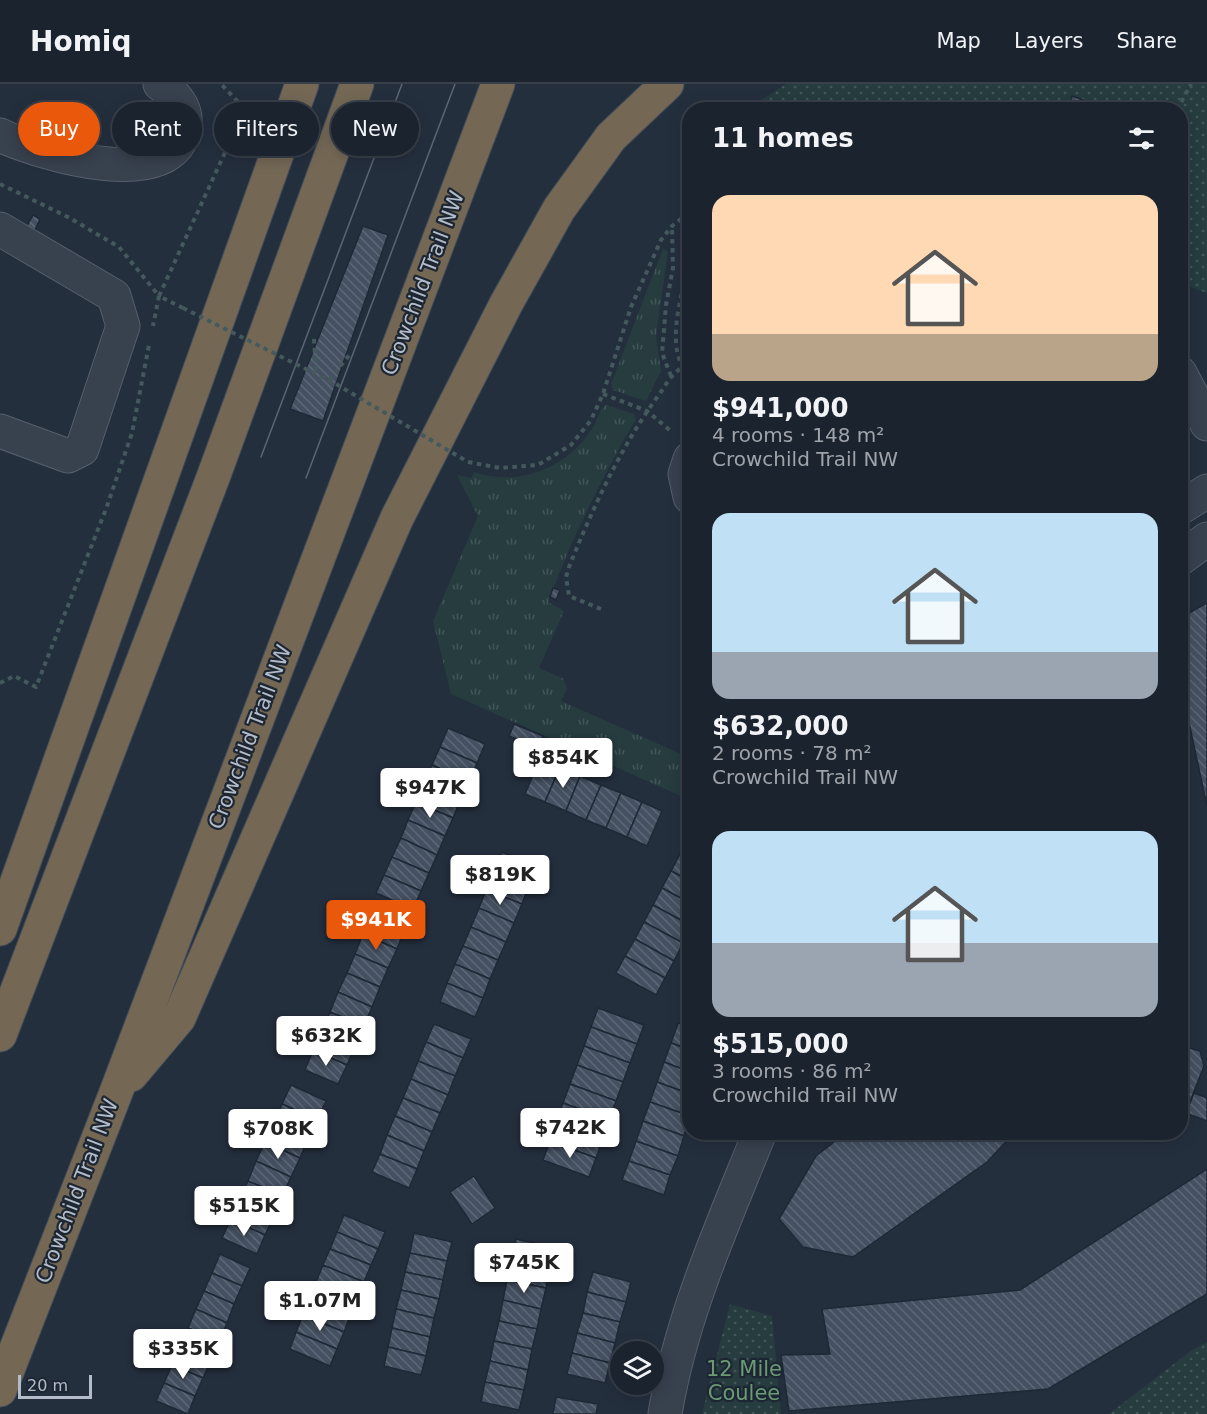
<!DOCTYPE html>
<meta charset="utf-8">
<style>
body{margin:0;font-family:"DejaVu Sans",sans-serif;background:#282f3a;color:#f1f3f6;height:100vh;display:flex;flex-direction:column;font-size:22px;white-space:nowrap}
*{box-sizing:border-box;margin:0}
p{font-size:20px;color:#a0a4aa}
.icon{flex:none;width:33px;height:33px;fill:none;stroke:currentColor;stroke-width:2;stroke-linecap:round;stroke-linejoin:round}
.map{position:relative;flex:1;overflow:hidden}
.sheet{position:absolute;left:682px;top:18px;width:506px;height:1038px;display:flex;flex-direction:column;background:#1b232e;border-radius:24px;box-shadow:0 3px 15px #0003,0 0 0 2px #39404a}
.sheet>*{flex:none}
.hud{position:absolute;left:18px;top:18px;width:570px;height:54px;display:flex;gap:12px}
.controls{position:absolute;left:610px;top:1257px;display:grid;gap:12px}
.controls a{display:grid;place-items:center;width:54px;height:54px;border-radius:50%;background:#1b232e;box-shadow:0 3px 15px #0003,0 0 0 2px #39404a;font-size:30px}
.scale{position:absolute;left:18px;bottom:15px;width:74px;box-sizing:border-box;padding-left:6px;border:3px solid #b4bcc9;border-top:0;font-size:16px;line-height:21px;white-space:nowrap;color:#b4bcc9;-webkit-text-stroke:4px #1d2633;paint-order:stroke}
.price{position:absolute;translate:-50% -51px;padding:0 14px;border-radius:6px;background:#fff;color:#222;font-size:20px;line-height:39px;filter:drop-shadow(0 2px 3px #0008)}
.price::after{content:'';position:absolute;left:50%;top:36px;width:18px;height:14px;margin-left:-9px;background:inherit;clip-path:polygon(0 0,100% 0,50% 100%)}
.price.selected{background:#ea580c;color:#fff}
ul{padding:0;list-style:none}
li{display:grid;align-content:center;gap:12px;height:318px;padding:0 30px}
li span{display:grid;place-items:center;height:186px;border-radius:18px;color:#555}
li>.icon{margin-inline-start:auto}
span .icon{width:108px;height:108px;fill:#fffc;stroke-width:1}
li b{font-size:26px}
h2{display:flex;justify-content:space-between;align-items:center;height:72px;padding:0 30px;font-size:26px}
.pill{padding:0 21px;border-radius:27px;background:#1b232e;box-shadow:0 3px 15px #0003,0 0 0 2px #39404a;font-size:21px;line-height:54px}
.pill.selected{background:#ea580c;color:#fff}
header{display:flex;align-items:center;gap:36px;box-sizing:border-box;height:84px;padding:0 30px;background:#1b232e;border-bottom:2px solid #39404a}
header strong{font-size:28px}
nav{display:flex;gap:33px;margin-inline-start:auto;font-size:21px}
.map>svg:first-child{display:block}
</style>
<header>
<strong>Homiq</strong>
<nav><a>Map</a><a>Layers</a><a>Share</a></nav>
</header>
<div class="map">
<svg width="1207" height="1330" viewBox="0 0 1207 1330">
<defs>
<pattern id="grass-tufts" width="24" height="20" patternUnits="userSpaceOnUse" patternTransform="scale(1.5)"><rect width="24" height="20" fill="#263c3f"/><path d="M3 7l-1-3M5 7V3M7 7l1-3M15 17l-1-3M17 17v-4M19 17l1-3" fill="none" stroke="#435659"/></pattern>
<pattern id="park-dots" width="8" height="8" patternUnits="userSpaceOnUse" patternTransform="scale(1.5)"><rect width="8" height="8" fill="#263c3f"/><path d="M2 2h.1M6 6h.1" fill="none" stroke="#435659" stroke-width="1.8" stroke-linecap="round"/></pattern>
<pattern id="building-back-hatch" width="6" height="6" patternUnits="userSpaceOnUse" patternTransform="scale(1.5)"><rect width="6" height="6" fill="#455162"/><path d="M-1 5l2 2M0 0l6 6M5-1l2 2" fill="none" stroke="#5d6877"/></pattern>
</defs>
<rect width="100%" height="100%" fill="#242f3e"/>
<g fill="url(#grass-tufts)">
<polygon points="663,165 668,167 656,252 661,287 646,317 613,306 611,300"/>
<path d="M606 321 634 330 636 335C601 394 572 454 548 518L564 527 539 584 564 595 567 605 561 617 690 674V716L451 610 433 537 478 432 457 391 471 394 474 388C519 403 566 385 592 345 598 337 598 326 606 321Z"/>
</g>
<g fill="url(#park-dots)">
<polygon points="786,0 1207,0 1207,209 1181,200 1180,26 746,26"/>
<polygon points="730,1220 772,1232 781,1330 702,1330"/>
<polygon points="1207,1258 1207,1330 1109,1330 1192,1266"/>
</g>
<g fill="url(#building-back-hatch)" stroke="#1f2835" stroke-width="1.5">
<polygon points="1072,12 1094,20 1092,26 1067,26"/>
<polygon points="33,131 40,135 34,148 26,143"/>
<polygon points="363,142 388,151 323,337 290,325"/>
<polygon points="553,504 560,506 556,516 550,513"/>
<polygon points="1207,519 1207,722 1180,597 1180,534"/>
<polygon points="514,640 543,652 538,664 509,652"/>
<polygon points="448,644 485,660 477,679 440,663"/>
<polygon points="440,663 477,679 469,697 432,681"/>
<polygon points="540,675 560,683 545,718 525,710"/>
<polygon points="432,681 469,697 461,715 424,699"/>
<polygon points="560,683 580,692 566,727 545,718"/>
<polygon points="580,692 601,701 586,736 566,727"/>
<polygon points="424,699 461,715 453,734 416,718"/>
<polygon points="601,701 621,709 606,744 586,736"/>
<polygon points="621,709 642,718 627,753 606,744"/>
<polygon points="416,718 453,734 445,752 408,736"/>
<polygon points="642,718 662,727 647,762 627,753"/>
<polygon points="408,736 445,752 437,771 401,754"/>
<polygon points="690,752 690,775 680,770"/>
<polygon points="401,754 437,771 429,789 392,773"/>
<polygon points="502,768 537,783 529,801 494,787"/>
<polygon points="680,770 690,775 690,797 671,787"/>
<polygon points="392,773 429,789 421,807 384,791"/>
<polygon points="494,787 529,801 522,820 486,806"/>
<polygon points="671,787 690,797 690,819 662,804"/>
<polygon points="384,791 421,807 413,825 376,809"/>
<polygon points="662,804 690,819 690,841 653,821"/>
<polygon points="486,806 522,820 514,839 479,824"/>
<polygon points="653,821 690,841 683,859 644,838"/>
<polygon points="479,824 514,839 506,858 471,843"/>
<polygon points="372,831 405,845 397,865 363,850"/>
<polygon points="644,838 683,859 674,877 635,855"/>
<polygon points="471,843 506,858 498,876 463,862"/>
<polygon points="363,850 397,865 388,884 355,870"/>
<polygon points="635,855 674,877 665,894 625,872"/>
<polygon points="463,862 498,876 490,895 455,880"/>
<polygon points="355,870 388,884 380,903 347,889"/>
<polygon points="625,872 665,894 656,911 616,889"/>
<polygon points="455,880 490,895 483,914 447,899"/>
<polygon points="347,889 380,903 372,923 338,908"/>
<polygon points="447,899 483,914 475,933 440,918"/>
<polygon points="338,908 372,923 364,942 330,928"/>
<polygon points="598,924 644,941 637,960 591,943"/>
<polygon points="330,928 364,942 355,962 322,947"/>
<polygon points="678,939 690,944 690,966 671,959"/>
<polygon points="434,940 471,955 463,974 426,958"/>
<polygon points="591,943 637,960 630,979 584,962"/>
<polygon points="322,947 355,962 347,981 313,966"/>
<polygon points="426,958 463,974 455,992 418,977"/>
<polygon points="671,959 690,966 690,988 664,978"/>
<polygon points="1180,961 1200,967 1204,982 1180,1043"/>
<polygon points="584,962 630,979 623,998 577,981"/>
<polygon points="313,966 347,981 338,1000 305,986"/>
<polygon points="418,977 455,992 448,1011 411,995"/>
<polygon points="664,978 690,988 690,1010 657,998"/>
<polygon points="577,981 623,998 616,1017 570,1000"/>
<polygon points="411,995 448,1011 440,1029 403,1014"/>
<polygon points="657,998 690,1010 690,1032 650,1018"/>
<polygon points="570,1000 616,1017 609,1036 563,1019"/>
<polygon points="291,1001 326,1017 317,1036 282,1020"/>
<polygon points="1194,1009 1207,1014 1207,1037 1186,1029"/>
<polygon points="403,1014 440,1029 432,1048 395,1032"/>
<polygon points="650,1018 690,1032 684,1052 643,1037"/>
<polygon points="563,1019 609,1036 603,1055 556,1038"/>
<polygon points="282,1020 317,1036 308,1055 274,1039"/>
<polygon points="395,1032 432,1048 424,1067 387,1051"/>
<polygon points="643,1037 684,1052 678,1072 636,1057"/>
<polygon points="556,1038 603,1055 596,1074 550,1057"/>
<polygon points="274,1039 308,1055 300,1074 265,1058"/>
<polygon points="847,1048 1015,1048 987,1078 853,1173 803,1163 779,1135 816,1072"/>
<polygon points="1178,1048 1152,1058 1134,1048"/>
<polygon points="387,1051 424,1067 417,1085 380,1070"/>
<polygon points="550,1057 596,1074 589,1093 543,1076"/>
<polygon points="636,1057 678,1072 670,1091 629,1077"/>
<polygon points="265,1058 300,1074 291,1093 256,1077"/>
<polygon points="380,1070 417,1085 409,1104 372,1088"/>
<polygon points="256,1077 291,1093 282,1112 248,1097"/>
<polygon points="629,1077 670,1091 664,1111 622,1096"/>
<polygon points="1207,1085 1207,1210 1048,1305 789,1327 781,1271 830,1270 822,1225 1020,1206"/>
<polygon points="474,1092 495,1124 472,1140 450,1108"/>
<polygon points="248,1097 282,1112 274,1132 239,1116"/>
<polygon points="239,1116 274,1132 265,1151 231,1135"/>
<polygon points="344,1131 385,1148 378,1165 337,1148"/>
<polygon points="231,1135 265,1151 257,1170 222,1154"/>
<polygon points="337,1148 378,1165 371,1181 330,1165"/>
<polygon points="414,1149 452,1158 447,1177 410,1169"/>
<polygon points="516,1155 555,1164 550,1184 512,1176"/>
<polygon points="330,1165 371,1181 364,1198 323,1181"/>
<polygon points="410,1169 447,1177 443,1196 405,1188"/>
<polygon points="220,1170 250,1184 242,1202 212,1189"/>
<polygon points="512,1176 550,1184 546,1204 507,1196"/>
<polygon points="323,1181 364,1198 358,1215 316,1198"/>
<polygon points="405,1188 443,1196 439,1215 401,1206"/>
<polygon points="593,1188 631,1198 626,1218 587,1208"/>
<polygon points="212,1189 242,1202 234,1220 204,1207"/>
<polygon points="507,1196 546,1204 541,1225 503,1216"/>
<polygon points="316,1198 358,1215 350,1232 310,1215"/>
<polygon points="401,1206 439,1215 434,1234 396,1225"/>
<polygon points="204,1207 234,1220 227,1239 196,1225"/>
<polygon points="587,1208 626,1218 620,1238 583,1229"/>
<polygon points="310,1215 350,1232 344,1248 303,1231"/>
<polygon points="503,1216 541,1225 537,1245 499,1237"/>
<polygon points="196,1225 227,1239 219,1257 188,1244"/>
<polygon points="396,1225 434,1234 430,1253 392,1244"/>
<polygon points="583,1229 620,1238 615,1259 577,1249"/>
<polygon points="303,1231 344,1248 337,1265 296,1248"/>
<polygon points="499,1237 537,1245 532,1265 494,1257"/>
<polygon points="188,1244 219,1257 211,1276 180,1262"/>
<polygon points="392,1244 430,1253 426,1272 388,1263"/>
<polygon points="296,1248 337,1265 330,1282 290,1265"/>
<polygon points="577,1249 615,1259 610,1279 572,1269"/>
<polygon points="494,1257 532,1265 528,1286 490,1277"/>
<polygon points="180,1262 211,1276 203,1294 172,1281"/>
<polygon points="388,1263 426,1272 421,1291 384,1282"/>
<polygon points="572,1269 610,1279 605,1299 567,1290"/>
<polygon points="490,1277 528,1286 524,1306 485,1298"/>
<polygon points="172,1281 203,1294 195,1312 164,1299"/>
<polygon points="485,1298 524,1306 519,1326 481,1318"/>
<polygon points="164,1299 195,1312 188,1330 156,1317"/>
<polygon points="556,1313 598,1320 596,1330 553,1330"/>
</g>
<g fill="none" stroke-linecap="round" stroke-linejoin="round">
<defs>
<g id="minor">
<path d="M0 51C40 70 179 112 185 40 187 23 174 9 160 0"/>
<polyline points="0,145 114,212 123,242 82,365 68,372 0,347"/>
<polyline points="1180,289 1207,340"/>
<polyline points="690,375 685,390 690,413"/>
<polyline points="1180,424 1207,407"/>
<polyline points="1180,475 1207,455"/>
<path d="M665 1330C681 1232 723 1140 760 1048"/>
</g>
<g id="highway">
<polyline points="0,845 302,0"/>
<polyline points="0,951 214,391 357,0"/>
<polyline points="131,991 179,934 397,434 506,220 559,125 611,53 667,0"/>
<polyline points="0,1306 115,1011 498,0"/>
</g>
</defs>
<use href="#minor" stroke="#565f6c" stroke-width="35"/>
<use href="#highway" stroke="#434c59" stroke-width="35"/>
<g stroke="#44595c" stroke-width="4" stroke-dasharray="4.5 4.5" stroke-linecap="butt">
<polyline points="1177,26 1191,0"/>
<polyline points="0,100 68,133 119,163 159,212 153,242"/>
<path d="M690 175C683 207 662 268 690 291"/>
<polyline points="183,224 159,212 245,25 221,0"/>
<polyline points="1180,248 1191,262"/>
<polyline points="314,255 316,290"/>
<polyline points="671,292 662,269 666,221 673,184 672,142"/>
<polyline points="329,296 351,269"/>
<polyline points="603,310 647,327 672,348"/>
<polyline points="468,378 500,384 538,381 571,361 591,336 603,310 631,223 661,156 672,142 690,128"/>
<path d="M601 525 569 512 566 493 569 483C593 424 620 364 658 312 666 301 670 292 681 284"/>
<polyline points="0,599 14,592 36,603 106,425 132,349 149,261"/>
</g>
<use href="#minor" stroke="#38414e" stroke-width="33"/>
<use href="#highway" stroke="#746855" stroke-width="33"/>
<g stroke="#5a6575" stroke-width="1.5">
<polyline points="261,373 402,0"/>
<polyline points="306,394 455,0"/>
</g>
<polyline stroke="#44595c" stroke-width="4" stroke-dasharray="4.5 4.5" stroke-linecap="butt" points="183,224 336,300 468,378"/>
</g>
<g text-anchor="middle" dominant-baseline="central" stroke-width="4.5" stroke-linejoin="round" paint-order="stroke">
<g font-size="21" fill="#b4bcc9" stroke="#1d2633">
<text transform="translate(423 199) rotate(-69)">Crowchild Trail NW</text>
<text transform="translate(250 653) rotate(-69)">Crowchild Trail NW</text>
<text transform="translate(77 1107) rotate(-69)">Crowchild Trail NW</text>
</g>
<g font-size="21" fill="#6b9a76" stroke="#1d2633">
<text x="744" y="1285">12 Mile<tspan x="744" dy="24">Coulee</tspan></text>
</g>
</g>
</svg>
<div class="controls">
<a><svg class="icon" aria-label="layers" viewBox="0 0 24 24"><path d="M12 4l9 5-9 5-9-5zM3 14l9 5 9-5"/></svg></a>
</div>
<div class="scale">20 m</div>
<b class="price" style="left:563px;top:705px">$854K</b>
<b class="price" style="left:430px;top:735px">$947K</b>
<b class="price" style="left:500px;top:822px">$819K</b>
<b class="price selected" style="left:376px;top:867px">$941K</b>
<b class="price" style="left:326px;top:983px">$632K</b>
<b class="price" style="left:570px;top:1075px">$742K</b>
<b class="price" style="left:278px;top:1076px">$708K</b>
<b class="price" style="left:244px;top:1153px">$515K</b>
<b class="price" style="left:524px;top:1210px">$745K</b>
<b class="price" style="left:320px;top:1248px">$1.07M</b>
<b class="price" style="left:183px;top:1296px">$335K</b>
<div class="hud">
<a class="pill selected">Buy</a>
<a class="pill">Rent</a>
<a class="pill">Filters</a>
<a class="pill">New</a>
</div>
<section class="sheet">
<h2>11 homes<svg class="icon" aria-label="filters" viewBox="0 0 24 24"><path d="M4 7h16M4 17h16"/><circle cx="9" cy="7" r="2"/><circle cx="15" cy="17" r="2"/></svg></h2>
<ul>
<li><span style="background:linear-gradient(#ffd9b3 75%,#b9a48a 0)"><svg class="icon" aria-label="home" viewBox="0 0 24 24"><path d="M3 11l9-7 9 7M6 9v11h12V9"/></svg></span><div><b>$941,000</b><p>4 rooms · 148 m²</p><p>Crowchild Trail NW</p></div></li>
<li><span style="background:linear-gradient(#bfe0f5 75%,#9aa5b1 0)"><svg class="icon" aria-label="home" viewBox="0 0 24 24"><path d="M3 11l9-7 9 7M6 9v11h12V9"/></svg></span><div><b>$632,000</b><p>2 rooms · 78 m²</p><p>Crowchild Trail NW</p></div></li>
<li><span style="background:linear-gradient(#bfe0f5 60%,#9aa5b1 0)"><svg class="icon" aria-label="home" viewBox="0 0 24 24"><path d="M3 11l9-7 9 7M6 9v11h12V9"/></svg></span><div><b>$515,000</b><p>3 rooms · 86 m²</p><p>Crowchild Trail NW</p></div></li>
</ul>
</section>
</div>
